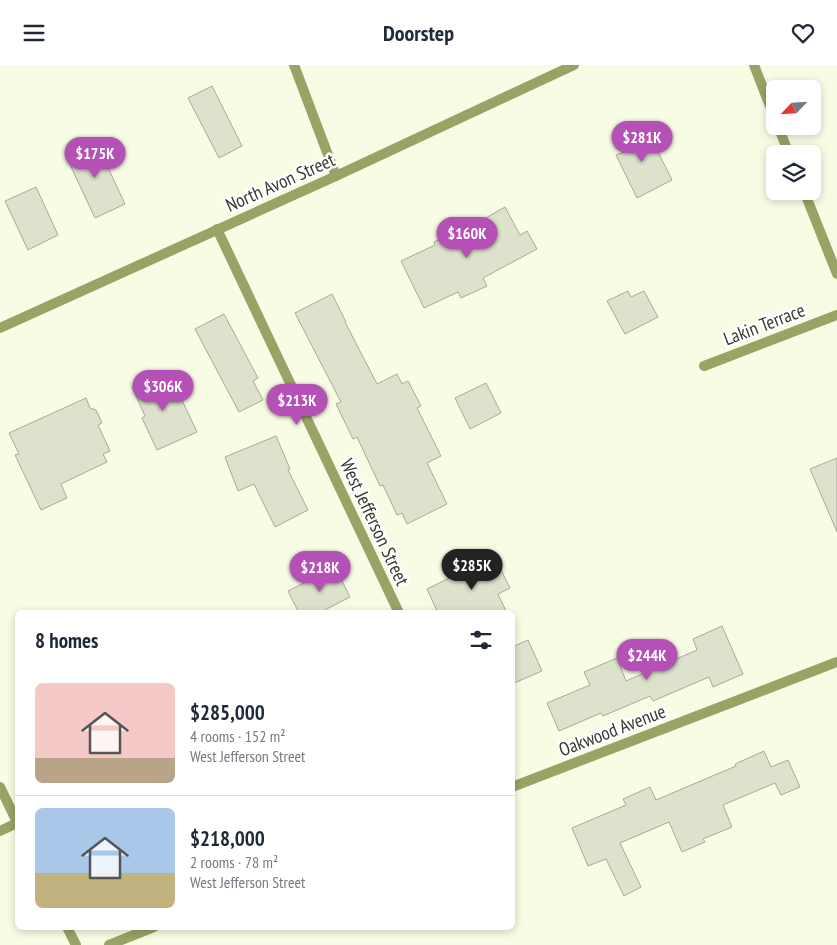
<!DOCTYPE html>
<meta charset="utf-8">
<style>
body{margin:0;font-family:"PT Sans Narrow",sans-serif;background:#f2f2f3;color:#1f2937;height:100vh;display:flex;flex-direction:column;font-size:19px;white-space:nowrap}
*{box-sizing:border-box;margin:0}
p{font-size:16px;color:#747a83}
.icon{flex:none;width:28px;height:28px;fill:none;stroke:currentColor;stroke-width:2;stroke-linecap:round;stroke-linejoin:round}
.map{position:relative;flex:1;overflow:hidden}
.sheet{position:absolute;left:15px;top:545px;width:500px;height:320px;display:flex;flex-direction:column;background:#fff;border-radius:8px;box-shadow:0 2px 8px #0003}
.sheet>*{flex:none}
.needle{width:32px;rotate:245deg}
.controls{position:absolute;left:766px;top:15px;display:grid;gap:10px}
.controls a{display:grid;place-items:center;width:55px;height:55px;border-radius:8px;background:#fff;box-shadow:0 2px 8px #0003;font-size:25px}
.price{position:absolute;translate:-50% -42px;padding:0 11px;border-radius:18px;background:#b550b6;color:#fff;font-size:16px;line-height:32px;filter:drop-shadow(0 1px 2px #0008)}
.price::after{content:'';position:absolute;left:50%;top:30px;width:15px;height:11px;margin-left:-8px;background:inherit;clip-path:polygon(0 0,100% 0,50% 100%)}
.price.current{background:#222;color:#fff}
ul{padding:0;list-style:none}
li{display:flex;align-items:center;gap:15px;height:125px;padding:0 20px}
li+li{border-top:1px solid #e0e1e3}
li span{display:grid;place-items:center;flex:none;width:140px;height:100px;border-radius:8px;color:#555}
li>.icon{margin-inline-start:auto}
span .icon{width:60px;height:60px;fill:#fffc;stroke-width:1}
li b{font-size:21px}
h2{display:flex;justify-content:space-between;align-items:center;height:60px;padding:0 20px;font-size:21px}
header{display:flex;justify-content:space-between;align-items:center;height:65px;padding:0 20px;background:#fff;font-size:22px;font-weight:800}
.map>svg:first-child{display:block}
</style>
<header><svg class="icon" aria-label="menu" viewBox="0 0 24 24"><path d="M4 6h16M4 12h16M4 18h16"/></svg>Doorstep<svg class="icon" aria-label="heart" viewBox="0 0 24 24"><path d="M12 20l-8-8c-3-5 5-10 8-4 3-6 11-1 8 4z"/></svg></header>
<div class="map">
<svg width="837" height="880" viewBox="0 0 837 880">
<rect width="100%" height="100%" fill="#f7fce5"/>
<g fill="#dde2cc" stroke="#a7ab96">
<polygon points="212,21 242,81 219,93 188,33"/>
<polygon points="635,62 642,77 651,73 672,115 637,133 616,90 624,87 616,71"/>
<polygon points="95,75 125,139 95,153 65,89"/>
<polygon points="36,122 58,170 28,185 5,136"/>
<polygon points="505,142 520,170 527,166 537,184 483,213 487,221 461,233 458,227 424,243 401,196 435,180 434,177 460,165 461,167"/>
<polygon points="628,226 631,232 644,226 658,252 625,269 607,236"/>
<polygon points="332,229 346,257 345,257 377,319 397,309 402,319 408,316 421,341 417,343 441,391 427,398 447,439 407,459 402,448 397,450 383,420 380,421 357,372 353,374 336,339 341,337 295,248"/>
<polygon points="224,249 258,313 253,316 263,335 239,347 195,264"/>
<polygon points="165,307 178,335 181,333 197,367 157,385 142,353 145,351 132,322"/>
<polygon points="486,318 501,348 470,364 455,333"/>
<polygon points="86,333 90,343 96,345 102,358 98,360 110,386 103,389 107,397 61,419 67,433 41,445 15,390 19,389 9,368"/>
<polygon points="276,371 290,404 288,405 308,445 275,462 254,419 238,426 225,392"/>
<polygon points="837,393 837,467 810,404"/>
<polygon points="494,491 510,523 498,529 507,548 438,548 427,524"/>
<polygon points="335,502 350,532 319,548 299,548 288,526"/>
<polygon points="722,561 743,609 713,622 709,612 653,636 650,631 603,651 601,648 559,666 547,638 590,620 584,607 617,593 626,616 697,585 693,574"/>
<polygon points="528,575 542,606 512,619 512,582"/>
<polygon points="764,686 771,702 788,695 800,722 781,730 775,718 723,740 732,762 703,774 705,777 682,787 669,757 620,778 641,822 624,831 606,794 588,801 572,763 626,740 623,734 650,722 656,735 736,701 735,699"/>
</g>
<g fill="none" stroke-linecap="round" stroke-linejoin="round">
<g stroke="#98a365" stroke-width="10">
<polyline points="294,0 336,111"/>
<polyline points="754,0 775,54"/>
<polyline points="778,61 789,89"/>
<polyline points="804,126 837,209"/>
<polyline points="217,164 399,548"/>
<polyline points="704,301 837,250"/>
<polyline points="0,722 18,759"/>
<polyline points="512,722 837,597"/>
<polyline points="0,766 17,758"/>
<polyline points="67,862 76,880"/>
<polyline points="109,880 154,862"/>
</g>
<polyline stroke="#98a365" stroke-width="10" points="0,263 336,111 574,0"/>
</g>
<g text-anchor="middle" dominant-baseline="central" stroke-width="5" stroke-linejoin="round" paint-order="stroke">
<g font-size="19" fill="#373930" stroke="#fff">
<text transform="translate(280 117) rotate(-24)">North Avon Street</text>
<text transform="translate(764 259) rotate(-21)">Lakin Terrace</text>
<text transform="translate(375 457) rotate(65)">West Jefferson Street</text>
<text transform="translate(612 665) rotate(-21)">Oakwood Avenue</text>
</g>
</g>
</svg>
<div class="controls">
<a><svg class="needle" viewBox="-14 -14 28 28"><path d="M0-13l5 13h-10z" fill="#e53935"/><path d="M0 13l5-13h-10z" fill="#747a83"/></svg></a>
<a><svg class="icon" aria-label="layers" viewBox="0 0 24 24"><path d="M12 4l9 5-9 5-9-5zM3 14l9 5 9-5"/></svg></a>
</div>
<b class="price" style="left:642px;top:98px">$281K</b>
<b class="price" style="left:95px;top:114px">$175K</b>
<b class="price" style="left:467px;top:194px">$160K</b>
<b class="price" style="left:163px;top:347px">$306K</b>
<b class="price" style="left:297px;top:361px">$213K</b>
<b class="price current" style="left:472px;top:526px">$285K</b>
<b class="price" style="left:320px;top:528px">$218K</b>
<b class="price" style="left:647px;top:616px">$244K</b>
<section class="sheet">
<h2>8 homes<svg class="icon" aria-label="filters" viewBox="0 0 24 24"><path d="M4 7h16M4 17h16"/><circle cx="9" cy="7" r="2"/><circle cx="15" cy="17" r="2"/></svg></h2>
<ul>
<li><span style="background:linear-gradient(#f6c9c9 75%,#b9a48a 0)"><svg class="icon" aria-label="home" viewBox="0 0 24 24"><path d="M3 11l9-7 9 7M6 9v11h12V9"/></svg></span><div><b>$285,000</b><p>4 rooms · 152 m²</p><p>West Jefferson Street</p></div></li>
<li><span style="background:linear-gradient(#a9c7e8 65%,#c2b280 0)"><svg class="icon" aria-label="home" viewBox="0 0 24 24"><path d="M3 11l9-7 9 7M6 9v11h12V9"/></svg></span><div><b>$218,000</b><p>2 rooms · 78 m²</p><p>West Jefferson Street</p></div></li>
</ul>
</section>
</div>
